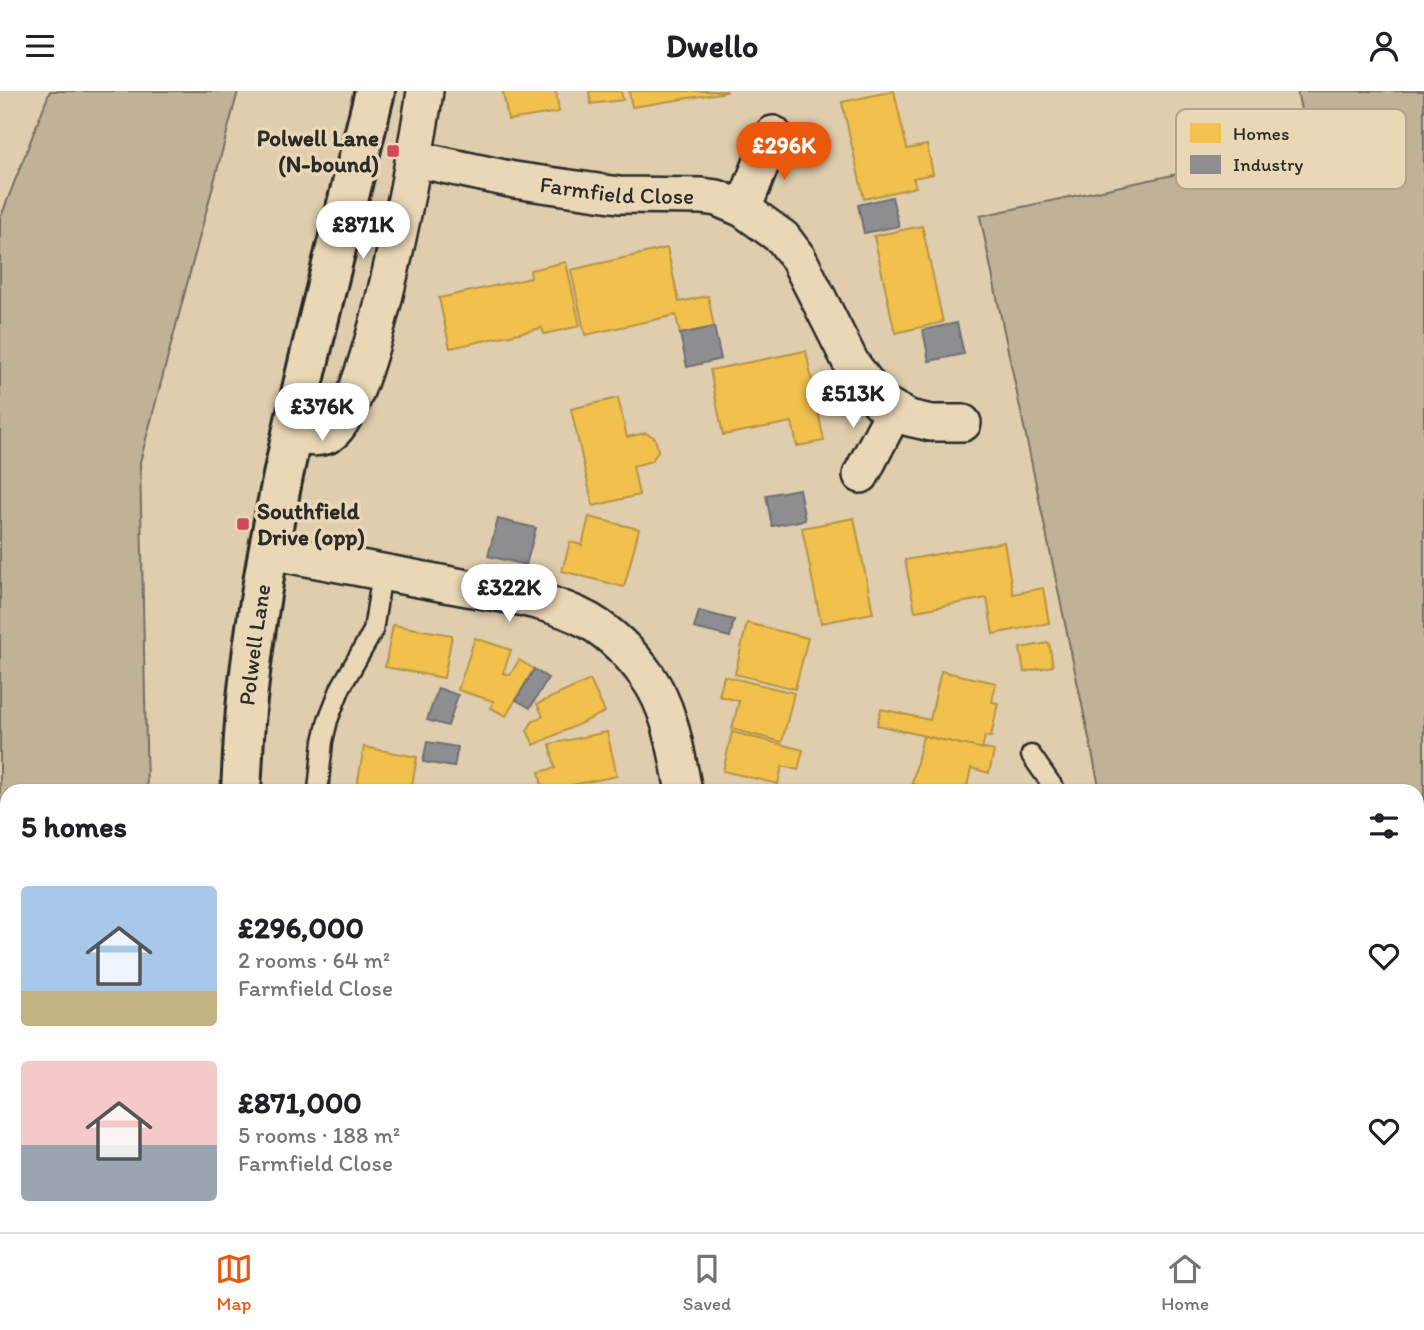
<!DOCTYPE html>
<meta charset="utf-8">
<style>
body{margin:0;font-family:Itim,sans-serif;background:#f6f6f6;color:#202124;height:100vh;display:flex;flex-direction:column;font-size:26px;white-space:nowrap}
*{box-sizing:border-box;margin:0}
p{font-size:23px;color:#757577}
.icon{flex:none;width:38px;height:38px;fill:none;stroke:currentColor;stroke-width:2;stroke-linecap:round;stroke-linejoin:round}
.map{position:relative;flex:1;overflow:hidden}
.sheet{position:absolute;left:0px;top:693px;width:1424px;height:448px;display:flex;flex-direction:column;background:#fff;border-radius:21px 21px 0 0;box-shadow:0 2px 5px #0004}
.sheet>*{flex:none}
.price{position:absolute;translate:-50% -60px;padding:0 16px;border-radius:24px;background:#fff;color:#222;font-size:23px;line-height:46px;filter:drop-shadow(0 2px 4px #0008)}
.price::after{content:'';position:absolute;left:50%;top:42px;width:21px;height:16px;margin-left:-10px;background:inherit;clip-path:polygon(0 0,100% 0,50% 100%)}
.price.active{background:#ea580c;color:#fff}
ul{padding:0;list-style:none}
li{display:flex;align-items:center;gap:21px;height:175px;padding:0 21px}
li span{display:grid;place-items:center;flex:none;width:196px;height:140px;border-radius:7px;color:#555}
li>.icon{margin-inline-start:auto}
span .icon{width:84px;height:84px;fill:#fffc;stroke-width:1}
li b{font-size:30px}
h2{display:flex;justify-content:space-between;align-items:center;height:84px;padding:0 21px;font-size:30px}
header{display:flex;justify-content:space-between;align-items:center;height:91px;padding:0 21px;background:#fff;font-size:32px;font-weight:800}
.tab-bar{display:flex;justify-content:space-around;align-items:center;height:98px;border-top:2px solid #e0e0e0;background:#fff;font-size:19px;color:#757577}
.tab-bar a{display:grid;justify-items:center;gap:4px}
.tab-bar .active{color:#ea580c}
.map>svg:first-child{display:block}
</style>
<header><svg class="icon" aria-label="menu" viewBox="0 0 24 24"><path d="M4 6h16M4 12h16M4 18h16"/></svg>Dwello<svg class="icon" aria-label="person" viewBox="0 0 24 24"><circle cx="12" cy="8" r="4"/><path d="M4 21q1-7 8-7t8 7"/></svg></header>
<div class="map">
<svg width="1424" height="1141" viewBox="0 0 1424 1141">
<rect width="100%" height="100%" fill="#dfcdad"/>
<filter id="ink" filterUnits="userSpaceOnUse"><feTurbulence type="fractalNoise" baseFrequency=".0143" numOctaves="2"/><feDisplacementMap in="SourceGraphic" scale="14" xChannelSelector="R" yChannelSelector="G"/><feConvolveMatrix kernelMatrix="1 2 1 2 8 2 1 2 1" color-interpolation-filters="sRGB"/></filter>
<g filter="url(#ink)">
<g fill="#c1b297" stroke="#766e61" stroke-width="2">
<polygon points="50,0 238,0 140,371 147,700 7,700 7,796 0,796 0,128"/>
<polygon points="1297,0 1424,0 1424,972 1418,972 1418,700 1100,700 980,125 1309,55"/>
<polygon points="0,1080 7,1081 7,1134 235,1134 236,1141 0,1141"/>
</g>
<g fill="#f2c14e" stroke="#b69444" stroke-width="2">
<polygon points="503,0 556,0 559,21 508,29"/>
<polygon points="589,0 621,0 623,9 591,13"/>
<polygon points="629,0 727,0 727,1 632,16"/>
<polygon points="894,0 907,58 927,54 933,83 913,87 916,96 864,108 842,11"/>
<polygon points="922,135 943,231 895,242 874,145"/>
<polygon points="667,157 679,211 708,205 714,236 680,243 676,224 585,244 571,179"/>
<polygon points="566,171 580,235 544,243 542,237 450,257 439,207 531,187 530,179"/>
<polygon points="806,260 824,350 797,355 792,331 723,344 710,279"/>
<polygon points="618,307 627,346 646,342 655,347 658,360 652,370 633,375 639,404 593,415 571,318"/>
<polygon points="589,426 639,438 624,496 562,480 570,451 582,454"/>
<polygon points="854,427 873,522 821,532 802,437"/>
<polygon points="1004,451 1013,503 1043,497 1049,532 993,543 987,507 915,520 905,469"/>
<polygon points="747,532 808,547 795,598 735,583"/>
<polygon points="393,534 452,544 444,587 385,576"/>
<polygon points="475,547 511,559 503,582 510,584 519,569 534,578 506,625 491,617 493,610 458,599"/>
<polygon points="1049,552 1053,575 1024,581 1020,557"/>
<polygon points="941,580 996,592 992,611 998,612 991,646 985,645 982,658 877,634 881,618 930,629"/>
<polygon points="724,585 794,602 782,651 732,638 739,610 719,605"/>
<polygon points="590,589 605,621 534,654 527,640 532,631 543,625 537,613"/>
<polygon points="607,641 617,685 543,700 539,681 555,677 550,653"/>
<polygon points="732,641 803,659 798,679 782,675 778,693 723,680"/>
<polygon points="923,645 994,660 989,682 971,677 966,700 943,700 912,693"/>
<polygon points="364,656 417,666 411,700 385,700 357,695"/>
</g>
<g fill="#8d8d92" stroke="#707073" stroke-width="2">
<polygon points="892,106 899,135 864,142 858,114"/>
<polygon points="957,232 964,263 929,270 923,239"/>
<polygon points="714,236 721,268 687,276 680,243"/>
<polygon points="799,398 805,429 772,435 766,404"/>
<polygon points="498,428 536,437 526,474 488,465"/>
<polygon points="699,520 734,529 730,546 694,537"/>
<polygon points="534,578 548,587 530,617 516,609"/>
<polygon points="438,597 458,604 448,635 427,629"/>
<polygon points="427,651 458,656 454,676 423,671"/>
</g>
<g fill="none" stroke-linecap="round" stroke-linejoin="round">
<defs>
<g id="service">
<polyline points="1031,664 1056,700"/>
<polyline points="318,700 323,650 328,629 341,596 373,540 382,482"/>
</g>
<g id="minor">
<path id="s1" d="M415 68 514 89 619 104 701 105 717 107 743 118 783 147 798 167 851 272 880 311 909 327 931 332H963"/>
<polyline points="743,118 773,43"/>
<path d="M293 345C303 346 321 349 330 343 371 318 417 56 425 0"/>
<polyline points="861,384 894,320"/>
<path d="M269 460C330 471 391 483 451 494 498 503 548 507 589 530 611 543 632 564 647 585 671 618 676 661 684 700"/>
</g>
<g id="tertiary">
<path id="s2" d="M241 700C243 666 244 632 248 599 270 399 328 195 375 0"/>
<polyline points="279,1134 280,1141"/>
</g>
<g id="trunk">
<polyline points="0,942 7,942"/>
<polyline points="0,1036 7,1037"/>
<polyline points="1418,1094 1424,1095"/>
<polyline points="868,1134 930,1141"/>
</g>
</defs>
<use href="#service" stroke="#2b2b2b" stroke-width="23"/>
<use href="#minor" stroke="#2b2b2b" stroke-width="40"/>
<use href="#tertiary" stroke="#2b2b2b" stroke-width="44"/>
<use href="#trunk" stroke="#2b2b2b" stroke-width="44"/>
<use href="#service" stroke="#ead7b5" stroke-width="18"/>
<use href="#minor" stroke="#ead7b5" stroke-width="35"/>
<use href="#tertiary" stroke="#ead7b5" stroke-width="38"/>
<use href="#trunk" stroke="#ead7b5" stroke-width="38"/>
</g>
</g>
<g fill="#d1495b" stroke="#ead7b5" stroke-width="2.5">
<rect x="386" y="53" width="14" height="14" rx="3.5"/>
<rect x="236" y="426" width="14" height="14" rx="3.5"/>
</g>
<g text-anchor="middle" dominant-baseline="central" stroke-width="7" stroke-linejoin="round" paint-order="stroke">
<g font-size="23" font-weight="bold" fill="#2b2b2b" stroke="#ead7b5" text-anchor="end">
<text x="379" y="47">Polwell Lane<tspan x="379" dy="26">(N-bound)</tspan></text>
<text x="257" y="420" text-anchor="start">Southfield<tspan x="257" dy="26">Drive (opp)</tspan></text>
</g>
<g font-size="23" fill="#2b2b2b" stroke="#ead7b5">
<text stroke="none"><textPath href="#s1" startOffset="205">Farmfield Close</textPath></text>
<text stroke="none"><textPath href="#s2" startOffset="147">Polwell Lane</textPath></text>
</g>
</g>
<rect x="1176" y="18" width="230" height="80" rx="10" fill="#ead7b5" stroke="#b1a38c" stroke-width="2"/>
<rect x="1190" y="32" width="31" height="20" fill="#f2c14e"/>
<rect x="1190" y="64" width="31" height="19" fill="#8d8d92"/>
<g font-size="19" fill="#2b2b2b">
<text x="1233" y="49">Homes</text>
<text x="1233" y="80">Industry</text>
</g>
</svg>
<b class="price active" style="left:784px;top:91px">£296K</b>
<b class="price" style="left:363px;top:170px">£871K</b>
<b class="price" style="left:853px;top:339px">£513K</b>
<b class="price" style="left:322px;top:352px">£376K</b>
<b class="price" style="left:509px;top:533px">£322K</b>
<section class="sheet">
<h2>5 homes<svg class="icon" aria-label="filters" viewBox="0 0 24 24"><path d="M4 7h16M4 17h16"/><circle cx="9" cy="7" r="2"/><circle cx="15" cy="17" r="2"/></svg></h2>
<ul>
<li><span style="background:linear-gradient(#a9c7e8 75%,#c2b280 0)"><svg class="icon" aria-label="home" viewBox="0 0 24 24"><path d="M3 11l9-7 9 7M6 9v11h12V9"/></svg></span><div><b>£296,000</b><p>2 rooms · 64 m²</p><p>Farmfield Close</p></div><svg class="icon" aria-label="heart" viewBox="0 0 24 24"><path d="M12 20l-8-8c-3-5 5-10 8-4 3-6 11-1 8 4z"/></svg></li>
<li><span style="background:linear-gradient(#f6c9c9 60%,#9aa5b1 0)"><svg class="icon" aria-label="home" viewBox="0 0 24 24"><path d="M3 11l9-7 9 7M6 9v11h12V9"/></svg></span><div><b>£871,000</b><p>5 rooms · 188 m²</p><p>Farmfield Close</p></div><svg class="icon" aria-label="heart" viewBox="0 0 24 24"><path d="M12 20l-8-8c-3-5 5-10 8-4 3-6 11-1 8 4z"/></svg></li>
</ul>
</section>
</div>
<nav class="tab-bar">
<a class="active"><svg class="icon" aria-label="map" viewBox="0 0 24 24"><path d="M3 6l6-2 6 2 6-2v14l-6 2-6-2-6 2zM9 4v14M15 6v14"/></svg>Map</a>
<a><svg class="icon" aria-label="saved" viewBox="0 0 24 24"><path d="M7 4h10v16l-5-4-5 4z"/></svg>Saved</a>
<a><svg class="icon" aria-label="home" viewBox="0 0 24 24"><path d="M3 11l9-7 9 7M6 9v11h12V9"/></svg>Home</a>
</nav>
